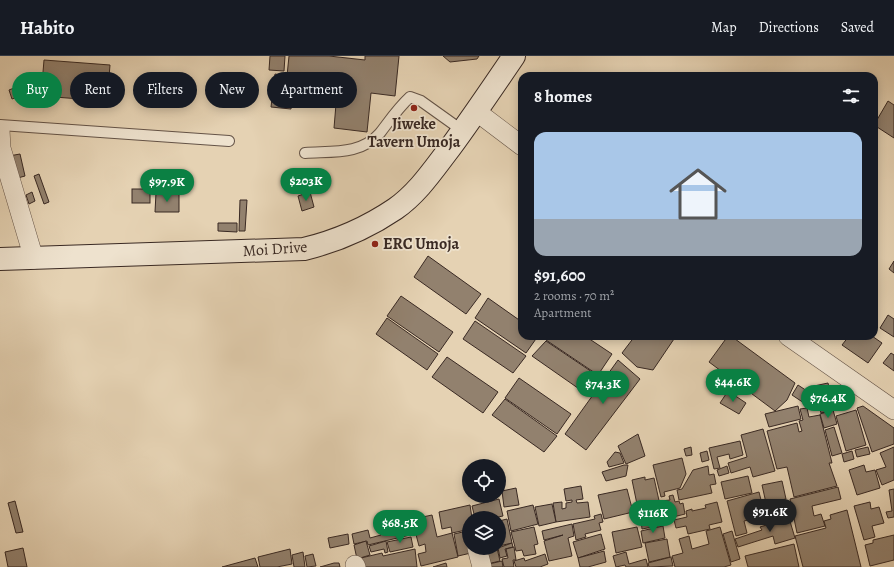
<!DOCTYPE html>
<meta charset="utf-8">
<style>
body{margin:0;font-family:Alegreya,serif;background:#242831;color:#f1f3f6;height:100vh;display:flex;flex-direction:column;font-size:15px;white-space:nowrap}
*{box-sizing:border-box;margin:0}
p{font-size:13px;color:#9ea1a6}
.icon{flex:none;width:22px;height:22px;fill:none;stroke:currentColor;stroke-width:2;stroke-linecap:round;stroke-linejoin:round}
.map{position:relative;flex:1;overflow:hidden}
.sheet{position:absolute;left:518px;top:16px;width:360px;height:268px;display:flex;flex-direction:column;background:#171b24;border-radius:12px;box-shadow:0 2px 10px #0003}
.sheet>*{flex:none}
.banner{position:absolute;left:12px;top:16px;width:380px;height:36px;display:flex;gap:8px}
.fabs{position:absolute;left:462px;top:403px;display:grid;gap:8px}
.fabs a{display:grid;place-items:center;width:44px;height:44px;border-radius:50%;background:#171b24;box-shadow:0 2px 10px #0003;font-size:20px}
.price{position:absolute;translate:-50% -34px;padding:0 9px;border-radius:14px;background:#0b8043;color:#fff;font-size:13px;line-height:26px;filter:drop-shadow(0 1px 2px #0008)}
.price::after{content:'';position:absolute;left:50%;top:24px;width:12px;height:9px;margin-left:-6px;background:inherit;clip-path:polygon(0 0,100% 0,50% 100%)}
.price.selected{background:#222;color:#fff}
ul{padding:0;list-style:none}
li{display:grid;align-content:center;gap:8px;height:212px;padding:0 16px}
li span{display:grid;place-items:center;height:124px;border-radius:12px;color:#555}
li>.icon{margin-inline-start:auto}
span .icon{width:72px;height:72px;fill:#fffc;stroke-width:1}
li b{font-size:17px}
h2{display:flex;justify-content:space-between;align-items:center;height:48px;padding:0 16px;font-size:17px}
.chip{padding:0 14px;border-radius:18px;background:#171b24;box-shadow:0 2px 10px #0003;font-size:14px;line-height:36px}
.chip.selected{background:#0b8043;color:#fff}
header{display:flex;align-items:center;gap:24px;box-sizing:border-box;height:56px;padding:0 20px;background:#171b24;border-bottom:1px solid #363941}
header strong{font-size:19px}
nav{display:flex;gap:22px;margin-inline-start:auto;font-size:14px}
.map>svg:first-child{display:block}
</style>
<header>
<strong>Habito</strong>
<nav><a>Map</a><a>Directions</a><a>Saved</a></nav>
</header>
<div class="map">
<svg width="894" height="511" viewBox="0 0 894 511">
<rect width="100%" height="100%" fill="#e5d2b3"/>
<filter id="stains"><feTurbulence type="fractalNoise" baseFrequency=".005" numOctaves="4"/><feColorMatrix values="0 0 0 0 .2 0 0 0 0 .09 0 0 0 0 .02 0 0 0 .5 -.17"/></filter>
<radialGradient id="worn" r=".72"><stop offset=".6" stop-color="#630" stop-opacity="0"/><stop offset="1" stop-color="#630" stop-opacity=".3"/></radialGradient>
<g fill="#92816e" stroke="#392923">
<polygon points="270,0 285,0 284,15 269,14"/>
<polygon points="289,0 329,0 365,4 365,0 399,0 395,40 371,37 367,76 334,72 336,48 292,43 291,53 271,51 275,18 287,20"/>
<polygon points="443,0 479,0 477,3 450,6"/>
<polygon points="44,4 110,9 107,45 41,40"/>
<polygon points="19,30 23,39 12,43 9,34"/>
<polygon points="888,45 894,49 894,82 874,69"/>
<polygon points="20,98 25,120 14,123 9,100"/>
<polygon points="39,118 49,146 44,148 34,120"/>
<rect x="132" y="133" width="18" height="14"/>
<polygon points="32,136 35,145 29,148 26,139"/>
<polygon points="310,136 314,151 302,155 298,140"/>
<polygon points="156,137 179,137 179,156 155,156"/>
<polygon points="240,144 247,144 245,175 239,175"/>
<polygon points="218,167 237,167 237,176 218,175"/>
<polygon points="428,200 481,238 466,258 414,221"/>
<polygon points="894,205 894,217 889,213"/>
<polygon points="401,240 453,276 439,296 387,260"/>
<polygon points="488,242 522,266 522,280 538,280 526,297 475,262"/>
<polygon points="888,259 894,263 894,281 880,272"/>
<polygon points="387,262 438,298 427,314 376,278"/>
<polygon points="475,265 526,300 513,317 463,283"/>
<polygon points="549,280 585,280 612,298 598,319 546,284"/>
<polygon points="635,280 676,280 653,314 637,311 622,297"/>
<polygon points="728,280 731,280 795,327 787,344 775,355 709,306"/>
<polygon points="849,280 872,280 882,287 868,307 842,289"/>
<polygon points="546,285 598,320 585,337 532,300"/>
<polygon points="891,297 894,299 894,315 883,307"/>
<polygon points="447,301 498,336 483,357 432,321"/>
<polygon points="618,304 640,323 586,394 565,378"/>
<polygon points="519,322 571,358 557,378 505,342"/>
<polygon points="828,327 834,354 821,357 814,330"/>
<polygon points="798,329 816,341 810,351 792,339"/>
<polygon points="728,335 746,347 739,358 720,347"/>
<polygon points="505,343 557,380 544,396 492,359"/>
<polygon points="798,350 801,363 769,371 765,358"/>
<polygon points="863,350 894,372 894,388 872,396 857,352"/>
<polygon points="807,352 809,361 820,359 832,407 829,407 837,430 794,441 787,411 777,413 767,375 797,367 799,376 802,375 799,365 803,364 800,353"/>
<polygon points="833,354 837,368 824,372 820,358"/>
<polygon points="856,354 866,389 846,395 836,360"/>
<polygon points="834,371 842,397 832,400 825,374"/>
<polygon points="763,373 775,415 753,421 750,411 731,417 728,407 747,401 741,379"/>
<polygon points="638,378 645,400 626,408 618,390"/>
<polygon points="740,385 743,399 730,403 729,398 717,401 720,412 714,413 709,392"/>
<polygon points="691,391 692,399 686,400 684,393"/>
<polygon points="868,391 870,398 857,401 855,394"/>
<polygon points="894,391 894,424 882,429 876,414 886,411 880,397"/>
<polygon points="707,395 709,404 702,406 700,397"/>
<polygon points="852,395 854,403 844,406 842,398"/>
<polygon points="615,396 620,397 624,407 609,411 607,406"/>
<polygon points="682,402 686,418 680,432 664,436 665,440 661,441 653,409"/>
<polygon points="624,409 628,409 626,420 606,425 602,416"/>
<polygon points="864,409 866,416 875,414 880,432 857,439 849,414"/>
<polygon points="708,410 709,419 714,418 716,428 710,429 712,437 679,444 677,434 682,433 693,414"/>
<polygon points="727,410 729,417 719,420 717,414"/>
<polygon points="748,420 752,437 725,443 721,426"/>
<polygon points="645,421 645,424 654,422 660,449 638,453 632,424"/>
<polygon points="782,425 786,443 766,447 762,429"/>
<polygon points="581,430 583,443 576,444 577,447 588,446 590,461 556,466 553,447 562,446 562,453 566,452 566,447 572,446 572,444 566,445 564,433"/>
<polygon points="838,431 841,443 812,450 814,460 821,458 825,470 797,477 790,443"/>
<polygon points="516,432 519,449 504,451 502,435"/>
<polygon points="627,433 633,456 604,463 598,439"/>
<polygon points="894,433 894,461 888,462 886,456 892,455 889,434"/>
<polygon points="759,436 762,448 753,450 756,462 744,465 747,477 736,480 727,445"/>
<polygon points="673,439 675,446 679,445 680,448 683,447 685,458 665,463 661,445 670,444 669,440"/>
<polygon points="499,443 503,460 493,462 475,462 472,450"/>
<polygon points="15,445 23,476 16,477 8,447"/>
<polygon points="717,446 722,466 709,469 710,473 688,478 686,470 676,472 674,464 687,461 686,455 692,453 692,455 706,452 705,449"/>
<polygon points="870,446 871,453 879,451 884,467 872,470 875,481 864,484 854,450"/>
<polygon points="787,447 791,459 763,468 759,456"/>
<polygon points="552,448 556,466 539,470 535,451"/>
<polygon points="470,449 472,462 469,462 469,469 465,470 466,474 452,477 451,471 442,473 439,456"/>
<polygon points="533,449 538,468 511,475 507,455"/>
<polygon points="660,452 663,469 642,473 640,455"/>
<polygon points="847,454 861,511 803,511 795,480 826,472 824,465 831,463 830,459"/>
<polygon points="601,458 603,466 599,467 601,474 585,478 586,481 576,484 573,468 595,463 594,460"/>
<polygon points="432,459 437,481 452,477 458,501 421,510 418,498 426,496 425,488 419,490 414,471 420,469 418,462"/>
<polygon points="789,462 795,482 775,488 773,480 738,491 735,483 762,474 760,471"/>
<polygon points="507,463 512,487 499,490 499,465"/>
<polygon points="411,465 414,478 368,489 367,485 354,488 352,478 368,474 370,482 381,479 379,473"/>
<polygon points="572,468 574,480 568,482 572,500 549,505 544,485 563,479 544,484 542,475"/>
<polygon points="663,470 665,482 643,487 641,475"/>
<polygon points="534,471 538,488 534,489 536,498 524,500 522,494 516,495 511,476"/>
<polygon points="637,471 642,491 616,497 612,476"/>
<polygon points="720,471 731,509 724,511 675,511 672,500 683,497 679,483 689,480 692,493 709,488 706,475"/>
<polygon points="467,475 471,497 458,500 454,478"/>
<polygon points="732,475 740,503 731,506 723,478"/>
<polygon points="348,478 349,488 330,492 328,482"/>
<polygon points="601,478 605,493 578,502 573,486"/>
<polygon points="894,479 894,504 870,510 865,489 873,487 873,484"/>
<polygon points="411,481 413,491 390,496 387,486"/>
<polygon points="667,483 670,501 649,506 645,487"/>
<polygon points="366,485 370,499 357,503 354,489"/>
<polygon points="386,485 388,496 385,497 384,493 371,496 369,490"/>
<polygon points="512,487 513,491 505,493 507,500 500,502 498,492"/>
<polygon points="794,488 799,511 748,511 745,500"/>
<polygon points="514,491 516,504 513,504 514,511 504,511 502,503 508,502 506,493"/>
<polygon points="23,492 27,511 8,511 5,496"/>
<polygon points="497,492 500,505 487,508 484,494"/>
<polygon points="290,493 292,508 277,511 260,511 258,501"/>
<polygon points="415,493 417,511 363,511 361,502 382,497 383,500"/>
<polygon points="604,495 606,506 588,511 580,511 578,502"/>
<polygon points="303,496 305,511 294,511 292,499"/>
<polygon points="626,496 629,508 646,503 648,511 626,511 625,509 616,511 613,500"/>
<polygon points="313,498 316,510 307,511 305,500"/>
<polygon points="545,498 548,508 540,511 516,511 514,505 524,502 525,505"/>
<polygon points="671,501 673,510 649,511 648,507"/>
<polygon points="255,502 258,511 222,511"/>
<polygon points="502,505 503,511 489,511 489,508"/>
<polygon points="334,507 339,507 340,511 320,511"/>
<polygon points="446,507 447,511 433,511"/>
</g>
<g fill="none" stroke-linecap="round" stroke-linejoin="round">
<defs>
<g id="lane">
<polyline points="0,69 229,85"/>
<path d="M305 97C332 95 361 99 380 77 390 64 398 52 410 41L421 45 463 75"/>
</g>
<g id="street">
<polyline points="477,56 522,90"/>
<polyline points="0,74 1,92 34,203"/>
<polyline points="788,280 894,354"/>
<polyline points="477,492 482,511"/>
<polyline points="355,509 356,511"/>
</g>
<path id="secondary" d="M0 203 304 193C337 185 367 172 395 153 418 137 433 114 450 92 472 62 493 31 514 0"/>
</defs>
<use href="#lane" stroke="#645347" stroke-width="12"/>
<use href="#street" stroke="#645347" stroke-width="20"/>
<use href="#secondary" stroke="#392923" stroke-width="24"/>
<use href="#lane" stroke="#eee2ce" stroke-width="10"/>
<use href="#street" stroke="#eee2ce" stroke-width="19"/>
<use href="#secondary" stroke="#eee2ce" stroke-width="22"/>
</g>
<g fill="#8f2418" stroke="#eee2ce" stroke-width="1.5">
<circle cx="414" cy="52" r="4"/>
<circle cx="375" cy="188" r="4"/>
</g>
<g text-anchor="middle" dominant-baseline="central" stroke-width="3.5" stroke-linejoin="round" paint-order="stroke">
<g font-size="16" font-weight="bold" fill="#392923" stroke="#eee2ce">
<text x="414" y="68">Jiweke<tspan x="414" dy="18">Tavern Umoja</tspan></text>
<text x="383" y="188" text-anchor="start">ERC Umoja</text>
</g>
<g font-size="16" fill="#392923" stroke="#eee2ce">
<text transform="translate(275 193) rotate(-4)">Moi Drive</text>
</g>
</g>
<rect width="100%" height="100%" filter="url(#stains)"/>
<rect width="100%" height="100%" fill="url(#worn)"/>
</svg>
<div class="fabs">
<a><svg class="icon" aria-label="locate" viewBox="0 0 24 24"><circle cx="12" cy="12" r="6"/><path d="M12 2v4M12 18v4M2 12h4M18 12h4"/></svg></a>
<a><svg class="icon" aria-label="layers" viewBox="0 0 24 24"><path d="M12 4l9 5-9 5-9-5zM3 14l9 5 9-5"/></svg></a>
</div>
<b class="price" style="left:306px;top:146px">$203K</b>
<b class="price" style="left:167px;top:147px">$97.9K</b>
<b class="price" style="left:733px;top:347px">$44.6K</b>
<b class="price" style="left:603px;top:349px">$74.3K</b>
<b class="price" style="left:828px;top:363px">$76.4K</b>
<b class="price selected" style="left:770px;top:477px">$91.6K</b>
<b class="price" style="left:653px;top:478px">$116K</b>
<b class="price" style="left:400px;top:488px">$68.5K</b>
<div class="banner">
<a class="chip selected">Buy</a>
<a class="chip">Rent</a>
<a class="chip">Filters</a>
<a class="chip">New</a>
<a class="chip">Apartment</a>
</div>
<section class="sheet">
<h2>8 homes<svg class="icon" aria-label="filters" viewBox="0 0 24 24"><path d="M4 7h16M4 17h16"/><circle cx="9" cy="7" r="2"/><circle cx="15" cy="17" r="2"/></svg></h2>
<ul>
<li><span style="background:linear-gradient(#a9c7e8 70%,#9aa5b1 0)"><svg class="icon" aria-label="home" viewBox="0 0 24 24"><path d="M3 11l9-7 9 7M6 9v11h12V9"/></svg></span><div><b>$91,600</b><p>2 rooms · 70 m²</p><p>Apartment</p></div></li>
</ul>
</section>
</div>
